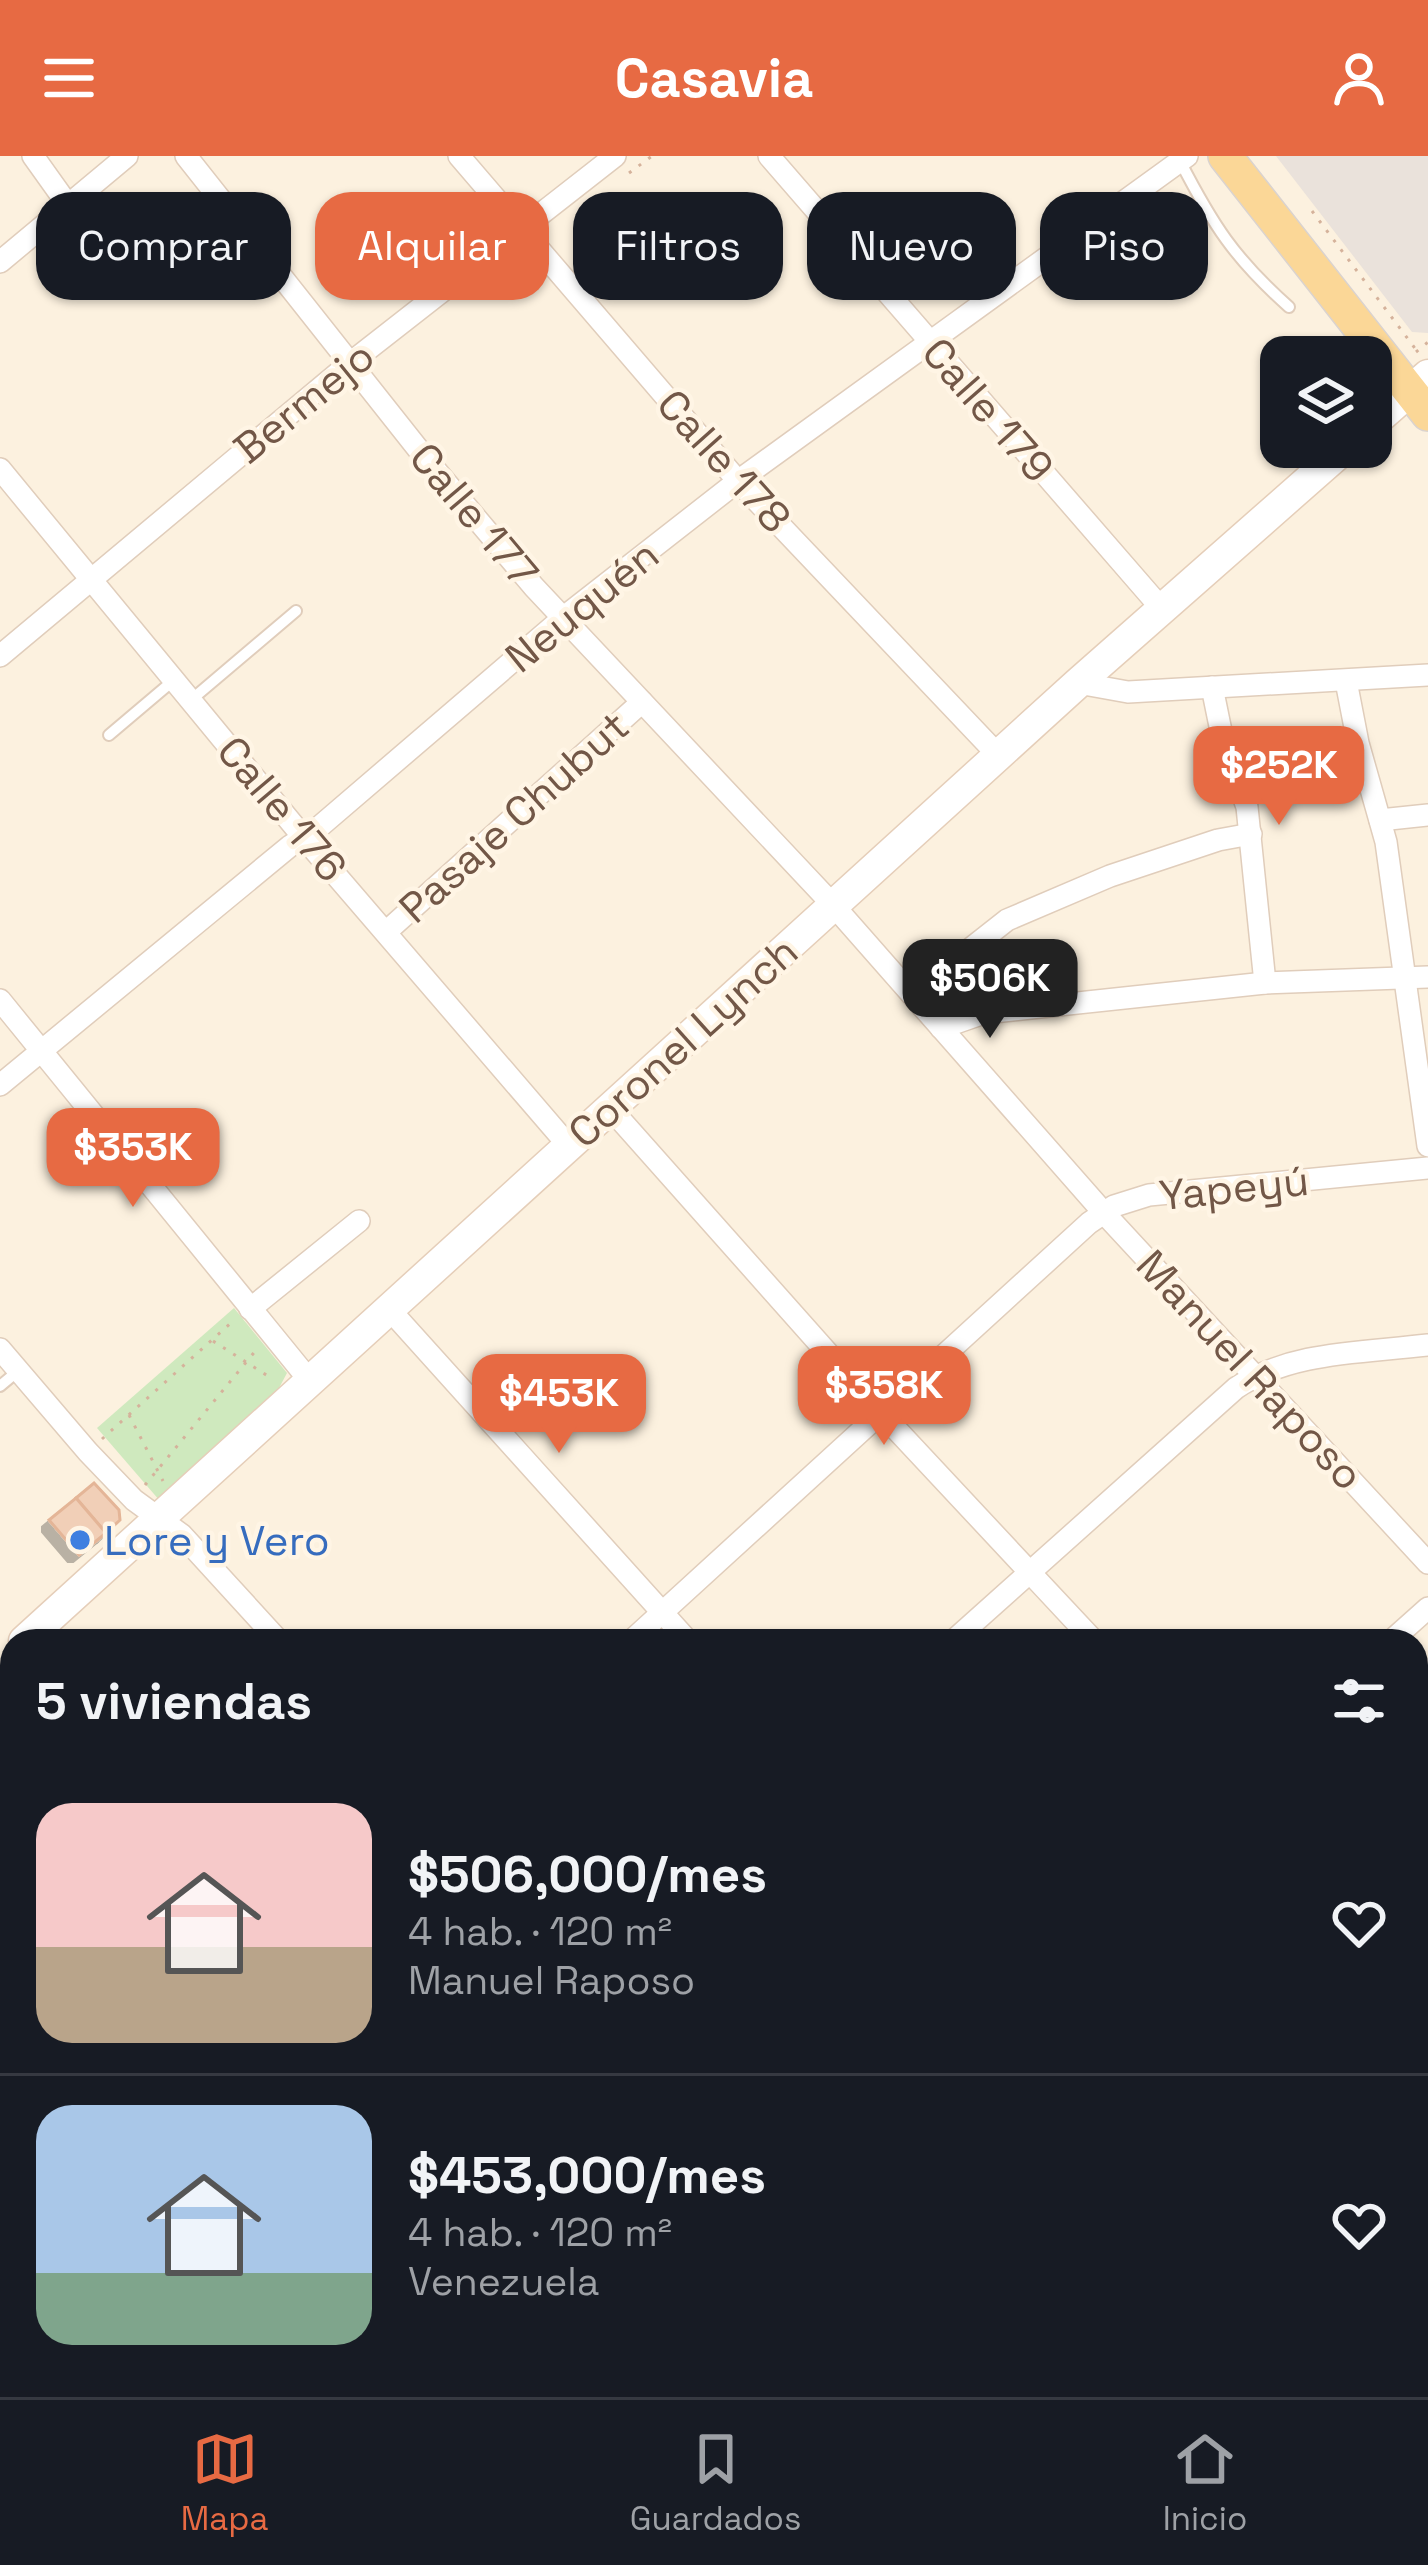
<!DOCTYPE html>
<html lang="es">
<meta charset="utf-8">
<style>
body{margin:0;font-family:"Space Grotesk",sans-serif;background:#20242c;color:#f1f3f6;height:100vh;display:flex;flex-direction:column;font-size:45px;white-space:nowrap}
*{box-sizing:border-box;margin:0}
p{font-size:39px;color:#9ea1a6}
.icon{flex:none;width:66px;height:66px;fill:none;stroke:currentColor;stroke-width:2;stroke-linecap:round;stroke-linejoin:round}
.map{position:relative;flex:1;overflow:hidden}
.panel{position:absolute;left:0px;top:1473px;width:1428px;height:768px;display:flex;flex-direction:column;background:#171b24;border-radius:36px 36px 0 0;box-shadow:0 3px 9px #0004}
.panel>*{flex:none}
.top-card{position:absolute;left:36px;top:36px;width:1356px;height:108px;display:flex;gap:24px}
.fabs{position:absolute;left:1260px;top:180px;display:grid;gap:24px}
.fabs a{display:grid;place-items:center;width:132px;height:132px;border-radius:24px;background:#171b24;box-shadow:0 3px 9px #0004;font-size:60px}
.price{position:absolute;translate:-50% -102px;padding:0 27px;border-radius:24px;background:#e76a43;color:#fff;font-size:39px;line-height:78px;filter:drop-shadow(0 3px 6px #0008)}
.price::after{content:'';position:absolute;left:50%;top:72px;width:36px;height:27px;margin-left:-18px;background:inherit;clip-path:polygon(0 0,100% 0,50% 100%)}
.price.active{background:#222;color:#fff}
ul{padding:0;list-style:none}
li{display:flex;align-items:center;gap:36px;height:300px;padding:0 36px}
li+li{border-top:3px solid #363941}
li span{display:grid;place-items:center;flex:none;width:336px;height:240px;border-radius:36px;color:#555}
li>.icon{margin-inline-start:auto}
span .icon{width:144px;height:144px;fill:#fffc;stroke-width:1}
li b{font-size:51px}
h2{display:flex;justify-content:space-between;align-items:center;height:144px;padding:0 36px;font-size:51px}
.tag{padding:0 42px;border-radius:36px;background:#171b24;box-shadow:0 3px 9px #0004;font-size:42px;line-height:108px}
.tag.active{background:#e76a43;color:#fff}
header{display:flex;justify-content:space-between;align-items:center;height:156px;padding:0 36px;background:#e76a43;color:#fff;font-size:54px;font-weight:700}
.tabs{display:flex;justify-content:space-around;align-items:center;height:168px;border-top:3px solid #363941;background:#171b24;font-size:33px;color:#9ea1a6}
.tabs a{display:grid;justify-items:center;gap:6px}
.tabs .active{color:#e76a43}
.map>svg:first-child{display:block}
</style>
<header><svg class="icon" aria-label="menu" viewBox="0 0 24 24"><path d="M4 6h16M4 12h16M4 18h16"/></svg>Casavia<svg class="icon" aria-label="person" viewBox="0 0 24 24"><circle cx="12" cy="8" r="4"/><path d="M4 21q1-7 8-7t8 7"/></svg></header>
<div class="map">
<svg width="1428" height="2241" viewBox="0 0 1428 2241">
<defs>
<filter id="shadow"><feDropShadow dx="-9" dy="9" stdDeviation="0" flood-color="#0004"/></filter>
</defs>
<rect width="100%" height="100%" fill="#fcf1df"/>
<polygon fill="#eae2db" points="1276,0 1428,0 1428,177 1412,176"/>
<polygon fill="#cfe9be" points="234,1152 287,1217 279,1232 160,1345 97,1272"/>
<g fill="#f1cfb7" stroke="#e4b597" stroke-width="3" filter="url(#shadow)">
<polygon points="94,1327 119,1354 120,1364 106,1377 76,1342"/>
<polygon points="76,1342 106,1377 79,1399 49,1364"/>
</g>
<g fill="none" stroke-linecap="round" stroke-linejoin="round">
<defs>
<g id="service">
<path d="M1180 5C1213 69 1234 102 1289 151"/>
<polyline points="191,544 296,455"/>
<polyline points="109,579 174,524"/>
<polyline points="0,1230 18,1215"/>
</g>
<g id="minor">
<polyline points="33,0 68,49"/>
<polyline points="186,0 422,298 534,431 834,750 1104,1057 1428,1407"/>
<polyline points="459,0 738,325 999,600"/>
<polyline points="769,0 1162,453"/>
<polyline points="0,106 127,0"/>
<polyline points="0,313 304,682 568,989"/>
<polyline points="0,500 349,208 615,0"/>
<polyline points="1346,525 1358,587 1386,686 1428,990"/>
<polyline points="1078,527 1128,536 1428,519"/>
<polyline points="1212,531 1222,580 1247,651 1265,827"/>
<polyline points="1380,664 1428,659"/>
<polyline points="386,776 642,546"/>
<polyline points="913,838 1007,764 1110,720 1218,684 1251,678"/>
<polyline points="0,844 310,1225"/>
<polyline points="941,872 984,857 1265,827 1428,821"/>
<polyline points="0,929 290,690 318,672 564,461 738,325 1187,0"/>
<polyline points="610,952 881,1257 1094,1485"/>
<polyline points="250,1153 359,1065"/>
<polyline points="390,1154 688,1485"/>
<polyline points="0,1193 88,1296 134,1344 182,1379 279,1485"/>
<polyline points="631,1485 1089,1067 1114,1050 1149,1039 1428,1012"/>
<path d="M953 1485 1236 1232C1291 1195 1363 1197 1428 1189"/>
<polyline points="1391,1485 1428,1452"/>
<polyline points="0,1612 12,1625"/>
<polyline points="1416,1840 1428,1853"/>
<polyline points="0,2037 12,2027"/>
<polyline points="0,2063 12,2077"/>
<polyline points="1416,2215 1428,2204"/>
<polyline points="143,2229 153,2241"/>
<polyline points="585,2229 596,2241"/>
<polyline points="959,2229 970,2241"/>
<polyline points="1362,2229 1373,2241"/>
<polyline points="100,2241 114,2229"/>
<polyline points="559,2241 573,2229"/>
<polyline points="991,2241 1005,2229"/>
<polyline points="1388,2241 1401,2229"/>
</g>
<g id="secondary">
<polyline points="1371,269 1428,219"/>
<polyline points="24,1485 1078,527 1346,291"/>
</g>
<polyline id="primary" points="1225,0 1428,258"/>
</defs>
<use href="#service" stroke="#e0cdbb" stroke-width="14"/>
<use href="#minor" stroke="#e0cdbb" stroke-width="24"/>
<use href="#secondary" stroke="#e5ceb9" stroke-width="33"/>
<use href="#primary" stroke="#dad3cf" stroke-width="36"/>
<g stroke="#d5b29b" stroke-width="3" stroke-dasharray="3 9" stroke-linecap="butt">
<polyline points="629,17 652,0"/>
<polyline points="1312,55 1417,195"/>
<polyline points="1416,196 1428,186"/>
<polyline points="1302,293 1304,291"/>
<polyline points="213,1185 271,1222"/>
<polyline points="129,1259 163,1325"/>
<polyline points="102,1283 233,1165"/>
<polyline points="145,1329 257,1193"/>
</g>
<use href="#service" stroke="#fff" stroke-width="10"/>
<use href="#minor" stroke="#fff" stroke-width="21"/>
<use href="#secondary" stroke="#fff" stroke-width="30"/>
<use href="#primary" stroke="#fbd797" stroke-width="33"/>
</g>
<circle fill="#3f7fe0" stroke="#fff5e5" stroke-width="4.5" cx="80" cy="1384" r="12"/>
<g text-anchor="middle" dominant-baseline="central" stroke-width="9" stroke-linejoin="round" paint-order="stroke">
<g font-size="42" fill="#725747" stroke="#fff5e5">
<text transform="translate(304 246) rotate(-39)">Bermejo</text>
<text transform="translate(988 254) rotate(49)">Calle 179</text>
<text transform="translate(724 305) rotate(48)">Calle 178</text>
<text transform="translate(474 359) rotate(50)">Calle 177</text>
<text transform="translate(582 450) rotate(-39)">Neuquén</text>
<text transform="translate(282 653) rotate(50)">Calle 176</text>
<text transform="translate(514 661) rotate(-42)">Pasaje Chubut</text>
<text transform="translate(683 886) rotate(-42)">Coronel Lynch</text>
<text transform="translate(1234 1032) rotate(-6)">Yapeyú</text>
<text transform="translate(1250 1214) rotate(47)">Manuel Raposo</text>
</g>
<g font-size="42" fill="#366cbe" stroke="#fff5e5" text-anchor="start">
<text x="104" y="1384">Lore y Vero</text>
</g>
</g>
</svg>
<div class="fabs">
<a><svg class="icon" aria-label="layers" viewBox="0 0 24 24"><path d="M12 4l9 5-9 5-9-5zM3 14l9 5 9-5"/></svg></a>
</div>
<b class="price" style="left:1279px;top:672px">$252K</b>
<b class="price active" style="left:990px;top:885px">$506K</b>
<b class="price" style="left:133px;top:1054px">$353K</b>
<b class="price" style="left:884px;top:1292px">$358K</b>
<b class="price" style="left:559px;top:1300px">$453K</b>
<div class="top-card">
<a class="tag">Comprar</a>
<a class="tag active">Alquilar</a>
<a class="tag">Filtros</a>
<a class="tag">Nuevo</a>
<a class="tag">Piso</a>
</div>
<section class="panel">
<h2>5 viviendas<svg class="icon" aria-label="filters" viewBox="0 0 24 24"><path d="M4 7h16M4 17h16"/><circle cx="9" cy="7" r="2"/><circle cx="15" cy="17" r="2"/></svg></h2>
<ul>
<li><span style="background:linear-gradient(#f6c9c9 60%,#b9a48a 0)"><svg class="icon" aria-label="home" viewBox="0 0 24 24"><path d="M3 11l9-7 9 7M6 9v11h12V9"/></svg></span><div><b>$506,000/mes</b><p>4 hab. · 120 m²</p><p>Manuel Raposo</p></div><svg class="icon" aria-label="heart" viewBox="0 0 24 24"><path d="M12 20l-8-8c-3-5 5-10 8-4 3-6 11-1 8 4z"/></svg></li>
<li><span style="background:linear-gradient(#a9c7e8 70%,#7fa58c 0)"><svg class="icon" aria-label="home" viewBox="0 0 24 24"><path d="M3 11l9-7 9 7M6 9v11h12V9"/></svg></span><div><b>$453,000/mes</b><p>4 hab. · 120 m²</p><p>Venezuela</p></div><svg class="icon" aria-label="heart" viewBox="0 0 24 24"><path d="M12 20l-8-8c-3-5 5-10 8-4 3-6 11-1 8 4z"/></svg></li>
</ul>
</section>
</div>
<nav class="tabs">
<a class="active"><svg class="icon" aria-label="map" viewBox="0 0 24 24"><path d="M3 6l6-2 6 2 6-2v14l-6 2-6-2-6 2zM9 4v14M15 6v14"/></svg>Mapa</a>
<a><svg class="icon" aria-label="saved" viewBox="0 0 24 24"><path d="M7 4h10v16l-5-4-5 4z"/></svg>Guardados</a>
<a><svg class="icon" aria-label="home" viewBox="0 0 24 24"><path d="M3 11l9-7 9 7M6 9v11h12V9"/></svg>Inicio</a>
</nav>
